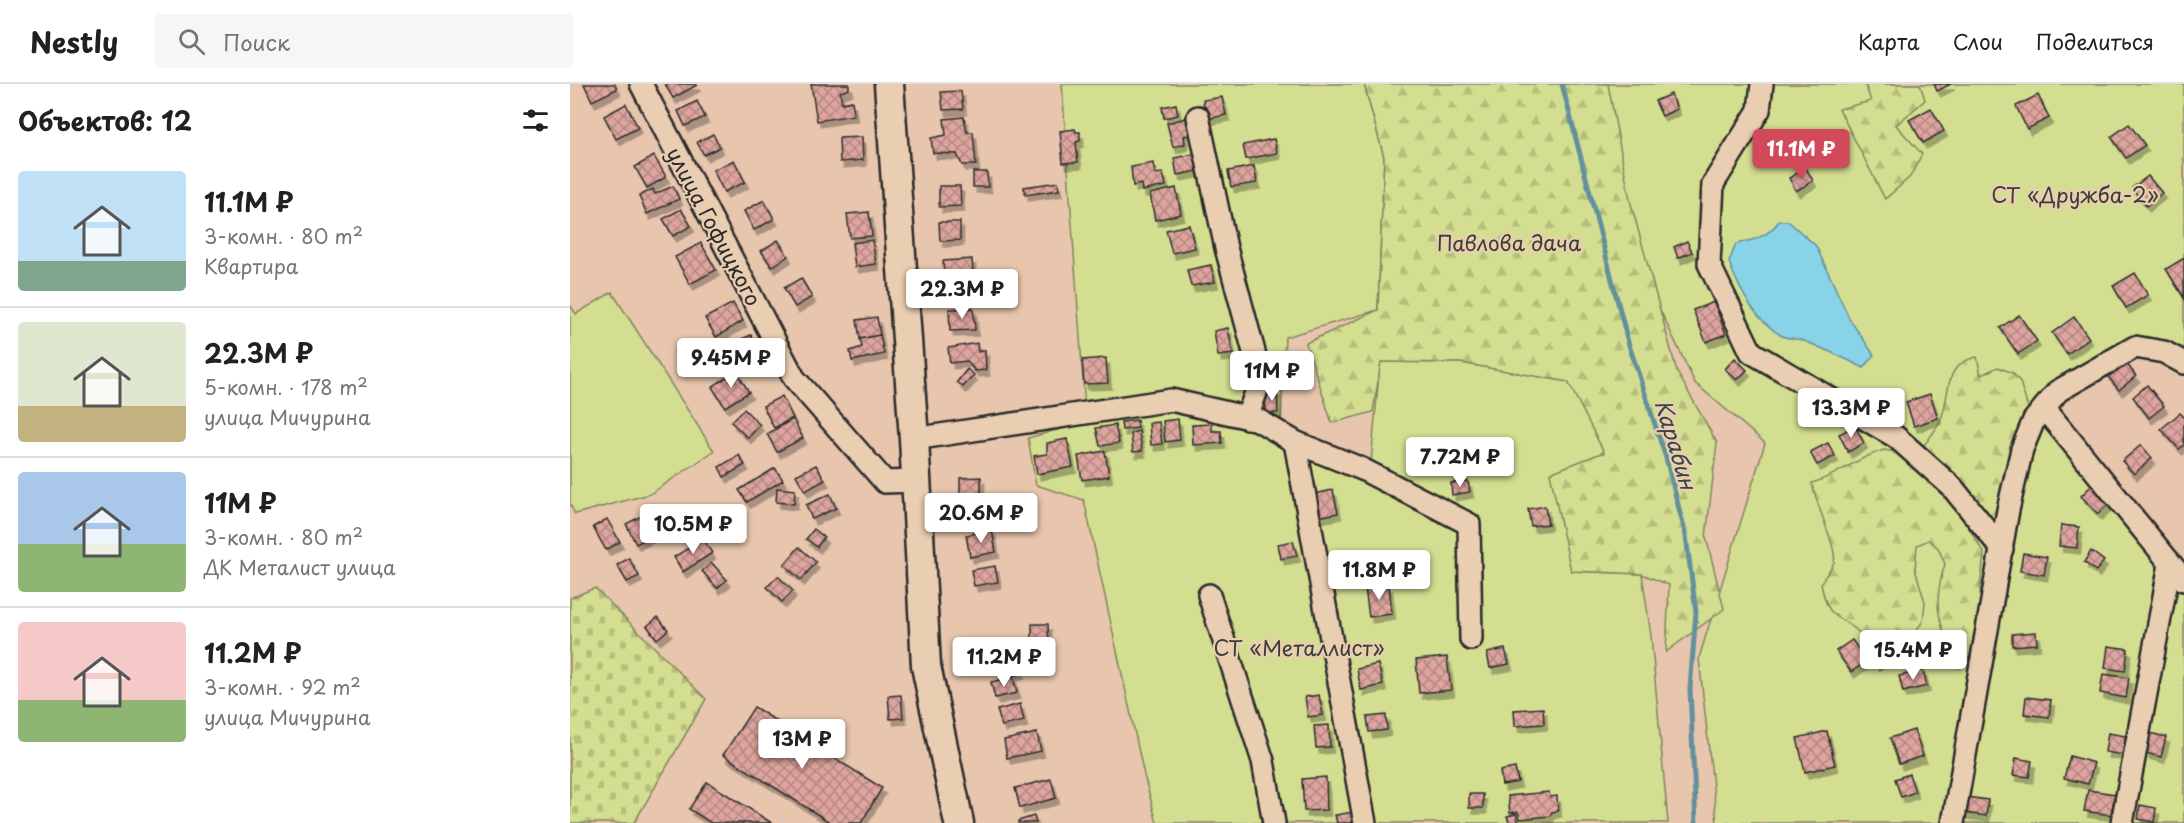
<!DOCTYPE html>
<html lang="ru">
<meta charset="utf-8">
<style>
body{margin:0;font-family:"Playpen Sans",sans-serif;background:#f6f6f6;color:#202124;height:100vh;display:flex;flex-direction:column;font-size:22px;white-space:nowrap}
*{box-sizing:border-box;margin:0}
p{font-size:20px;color:#757577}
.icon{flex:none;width:33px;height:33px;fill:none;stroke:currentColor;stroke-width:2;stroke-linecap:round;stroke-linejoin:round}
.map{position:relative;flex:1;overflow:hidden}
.details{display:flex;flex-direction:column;background:#fff;width:570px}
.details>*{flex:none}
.price{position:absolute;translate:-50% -51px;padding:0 14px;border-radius:6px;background:#fff;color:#222;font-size:20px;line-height:39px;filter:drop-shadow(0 2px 3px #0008)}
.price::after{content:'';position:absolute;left:50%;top:36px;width:18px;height:14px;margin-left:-9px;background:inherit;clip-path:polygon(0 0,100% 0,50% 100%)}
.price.current{background:#d1495b;color:#fff}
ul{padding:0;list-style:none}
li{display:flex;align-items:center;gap:18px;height:150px;padding:0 18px}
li+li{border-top:2px solid #e0e0e0}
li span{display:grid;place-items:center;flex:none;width:168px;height:120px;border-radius:6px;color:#555}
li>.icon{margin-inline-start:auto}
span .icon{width:72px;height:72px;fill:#fffc;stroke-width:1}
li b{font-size:26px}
h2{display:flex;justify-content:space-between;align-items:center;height:72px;padding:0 18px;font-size:26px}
header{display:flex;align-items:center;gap:36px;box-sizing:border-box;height:84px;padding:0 30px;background:#fff;border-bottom:2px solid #e0e0e0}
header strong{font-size:28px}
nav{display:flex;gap:33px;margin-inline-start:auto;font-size:21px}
.search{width:420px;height:54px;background:#f6f6f6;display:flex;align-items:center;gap:15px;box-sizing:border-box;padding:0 21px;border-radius:6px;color:#757577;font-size:22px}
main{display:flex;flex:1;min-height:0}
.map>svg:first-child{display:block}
</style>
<header>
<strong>Nestly</strong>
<div class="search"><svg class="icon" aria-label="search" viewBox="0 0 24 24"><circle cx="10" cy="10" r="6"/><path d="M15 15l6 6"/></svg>Поиск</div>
<nav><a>Карта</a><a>Слои</a><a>Поделиться</a></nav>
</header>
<main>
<section class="details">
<h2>Объектов: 12<svg class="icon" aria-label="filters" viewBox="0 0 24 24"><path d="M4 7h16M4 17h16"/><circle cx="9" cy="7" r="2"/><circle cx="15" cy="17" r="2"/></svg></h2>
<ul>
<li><span style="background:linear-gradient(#bfe0f5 75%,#7fa58c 0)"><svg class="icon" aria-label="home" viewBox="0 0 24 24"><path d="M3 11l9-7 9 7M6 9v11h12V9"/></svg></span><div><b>11.1M ₽</b><p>3-комн. · 80 m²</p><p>Квартира</p></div></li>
<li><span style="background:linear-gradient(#dfe7d0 70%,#c2b280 0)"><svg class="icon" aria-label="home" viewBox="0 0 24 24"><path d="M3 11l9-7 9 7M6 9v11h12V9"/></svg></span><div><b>22.3M ₽</b><p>5-комн. · 178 m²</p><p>улица Мичурина</p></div></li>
<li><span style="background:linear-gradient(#a9c7e8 60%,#8fb573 0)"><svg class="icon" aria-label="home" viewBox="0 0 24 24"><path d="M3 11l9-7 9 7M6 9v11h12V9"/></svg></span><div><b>11M ₽</b><p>3-комн. · 80 m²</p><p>ДК Металист улица</p></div></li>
<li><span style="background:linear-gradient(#f6c9c9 65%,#8fb573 0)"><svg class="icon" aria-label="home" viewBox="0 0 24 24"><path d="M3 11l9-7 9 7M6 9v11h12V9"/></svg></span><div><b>11.2M ₽</b><p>3-комн. · 92 m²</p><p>улица Мичурина</p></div></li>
</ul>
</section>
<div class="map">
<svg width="1614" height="739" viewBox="0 0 1614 739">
<defs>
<pattern id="forest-firs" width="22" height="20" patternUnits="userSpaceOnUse" patternTransform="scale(1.5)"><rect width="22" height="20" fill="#d3de90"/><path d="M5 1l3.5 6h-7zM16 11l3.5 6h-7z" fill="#b5bf7c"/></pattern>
<pattern id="cemetery-stones" width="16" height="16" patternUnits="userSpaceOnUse" patternTransform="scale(1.5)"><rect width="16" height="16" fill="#d3de90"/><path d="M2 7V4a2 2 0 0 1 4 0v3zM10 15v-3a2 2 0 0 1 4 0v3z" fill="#b5bf7c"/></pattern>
<pattern id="building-cross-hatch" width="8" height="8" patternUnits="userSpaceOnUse" patternTransform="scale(1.5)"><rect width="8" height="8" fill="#dea49e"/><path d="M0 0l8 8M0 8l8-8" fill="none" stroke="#b48681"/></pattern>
<filter id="shadow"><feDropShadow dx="3.5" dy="6" stdDeviation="0" flood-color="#0004"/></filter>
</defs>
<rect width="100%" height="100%" fill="#e8c6ad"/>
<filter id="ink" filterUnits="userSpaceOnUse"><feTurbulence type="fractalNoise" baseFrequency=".0167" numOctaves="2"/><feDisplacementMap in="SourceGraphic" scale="12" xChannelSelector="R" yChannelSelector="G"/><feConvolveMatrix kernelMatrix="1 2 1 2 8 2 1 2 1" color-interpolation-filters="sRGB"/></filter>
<g filter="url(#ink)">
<g fill="#d3de90" stroke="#7f845e" stroke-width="1.5">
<polygon points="492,0 794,0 814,73 808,226 715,253 710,359 799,401 810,278 891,279 999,297 1034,368 1001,487 1072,490 1081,552 1098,739 587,739 574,691 514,416 466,401 458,354 516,338"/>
<polygon points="1035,0 1614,0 1614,269 1568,251 1493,294 1472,336 1614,506 1614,739 1147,739 1129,574 1195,359 1125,299 1060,163"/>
<polygon points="42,208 144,367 80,410 5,430 0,420 0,221 6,230"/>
</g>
<g fill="url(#forest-firs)" stroke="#7f845e" stroke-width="1.5">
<polygon points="794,0 1038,0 1060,116 1107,288 1147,359 1136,453 1154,525 1096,568 1099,501 1072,490 1001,487 980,389 1034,368 998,298 891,279 811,278 803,328 762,339 736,259 808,226 814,73"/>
<polygon points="1295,0 1350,0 1355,16 1326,41 1352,70 1340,93 1315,115 1269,25 1301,17"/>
<path d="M1407 273 1411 291 1428 283 1443 289 1450 298 1459 327 1429 433 1424 441 1353 363C1359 354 1368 344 1371 335 1381 311 1372 279 1407 273Z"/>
<path d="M1314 366 1331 369 1375 405 1414 469 1410 506 1412 534 1404 550 1400 572 1389 584 1385 579C1370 538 1361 524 1375 480L1368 464 1359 456 1347 461 1345 485 1355 518 1353 537 1344 550 1325 564 1314 584 1309 587C1305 577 1301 559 1293 552 1269 528 1258 540 1251 499 1255 492 1261 485 1264 478 1268 465 1245 419 1242 399 1268 392 1287 373 1314 366Z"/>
</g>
<polygon fill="url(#cemetery-stones)" stroke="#7f845e" stroke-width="1.5" points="25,504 136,615 64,739 0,739 0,514"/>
<path fill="#89d3e9" stroke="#63909d" stroke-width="1.5" d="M1209 137H1218L1246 162 1280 236 1304 271 1294 284C1274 274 1255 265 1234 257 1227 254 1218 255 1212 252 1185 236 1169 206 1159 178L1166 160C1184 156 1198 153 1209 137Z"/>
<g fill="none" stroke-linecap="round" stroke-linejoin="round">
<polyline stroke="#63909d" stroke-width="5" points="992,0 1058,258 1096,374 1116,452 1126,528 1120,605 1126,739"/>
</g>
<g fill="url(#building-cross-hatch)" stroke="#2b2b2b" stroke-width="1.5" filter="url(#shadow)">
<polygon points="14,0 45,0 47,5 22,17"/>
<polygon points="95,0 126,0 127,1 103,14"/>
<polygon points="241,0 279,0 279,5 270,8 272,19 282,17 284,31 247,37"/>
<polygon points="1364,0 1381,0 1367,7"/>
<polygon points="391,7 393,25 373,26 371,8"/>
<polygon points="1101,10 1107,25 1092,32 1085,17"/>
<polygon points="1468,11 1479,34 1457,45 1446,22"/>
<polygon points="652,13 656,31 636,35 633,16"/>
<polygon points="127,17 135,33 115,42 108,27"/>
<polygon points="56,20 68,44 46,55 34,32"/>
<polygon points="606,20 608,31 594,34 592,23"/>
<polygon points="1361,24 1374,47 1353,59 1339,36"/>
<polygon points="394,33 397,48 403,48 406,81 392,81 387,70 363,69 361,54 376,51 374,35"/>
<polygon points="616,34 621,51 614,52 615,60 603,63 597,39"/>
<polygon points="1559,40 1575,61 1556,74 1541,53"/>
<polygon points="505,45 506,48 510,48 510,57 506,58 508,78 493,79 490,47"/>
<polygon points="143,50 150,63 134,71 127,58"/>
<polygon points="292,53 293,76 270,78 269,54"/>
<polygon points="704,55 707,69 676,75 673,61"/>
<polygon points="624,70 628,87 607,91 604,74"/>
<polygon points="84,72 96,93 77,104 65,83"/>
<polygon points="164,76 175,98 154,108 143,86"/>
<polygon points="583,79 585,90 593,89 596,102 572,107 571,100 563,102 561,83"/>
<polygon points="684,82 687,99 661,103 658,87"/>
<polygon points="1236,84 1243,97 1226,107 1219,94"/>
<polygon points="403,88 417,88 418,103 403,103"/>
<polygon points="1578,92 1592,109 1576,122 1562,104"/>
<polygon points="488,98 489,106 455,111 454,103"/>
<polygon points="103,102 109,115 77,130 69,112 83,105 85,110"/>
<polygon points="369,102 390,102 391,122 369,123"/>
<polygon points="606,104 611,130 585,136 580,110"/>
<polygon points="194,116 204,135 184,146 174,127"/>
<polygon points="111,125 121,142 103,152 93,135"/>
<polygon points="299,128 302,152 280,154 277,130"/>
<polygon points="369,138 390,138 390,156 370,157"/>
<polygon points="619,141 625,164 602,169 596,146"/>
<polygon points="208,156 218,172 202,183 191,167"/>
<polygon points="302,156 306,180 285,183 282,159"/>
<polygon points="1117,157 1122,168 1108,174 1104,163"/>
<polygon points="131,159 146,186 120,200 105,173"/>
<polygon points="1614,174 1614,214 1596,185"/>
<polygon points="402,175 404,203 375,205 373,177"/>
<polygon points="641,181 645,198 621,202 617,186"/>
<polygon points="1565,189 1578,211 1556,224 1543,202"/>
<polygon points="231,194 242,213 225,223 214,204"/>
<polygon points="1144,218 1156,250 1136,258 1123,226"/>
<polygon points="163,219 173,237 146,253 135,234"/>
<polygon points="403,224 405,246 380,247 379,225"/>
<polygon points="1449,231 1467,257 1448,270 1430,244"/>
<polygon points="307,233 310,251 290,255 287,236"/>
<polygon points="1504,233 1519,254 1497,270 1482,249"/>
<polygon points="658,244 663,270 648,272 644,247"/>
<polygon points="181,251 186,263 170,270 165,258"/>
<polygon points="310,251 314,270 282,277 280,267 292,263 290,255"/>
<polygon points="407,259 408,268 415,266 416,286 405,287 397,277 380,279 378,264"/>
<polygon points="536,274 538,299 514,300 512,276"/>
<polygon points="1165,274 1177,286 1167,296 1155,285"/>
<polygon points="1554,276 1566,292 1549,306 1536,290"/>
<polygon points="397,285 404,291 393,303 387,298"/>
<polygon points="166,287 179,308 155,323 142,303"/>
<polygon points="1577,301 1594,322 1579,334 1563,313"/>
<polygon points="695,307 707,307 708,329 696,329"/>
<polygon points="1360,310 1368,334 1344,342 1336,318"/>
<polygon points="212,312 223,334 204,344 193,322"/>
<polygon points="174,325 190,341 178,354 161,338"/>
<polygon points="1610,329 1614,333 1614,361 1609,365 1591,345"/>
<polygon points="223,335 233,354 207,368 197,350"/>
<polygon points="608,335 610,356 595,358 593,337"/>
<polygon points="567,336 568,344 552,346 551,338"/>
<polygon points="589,338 592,360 581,361 579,339"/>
<polygon points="642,340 642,347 651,347 652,359 623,361 622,341"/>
<polygon points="545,341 549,359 530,362 526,344"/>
<polygon points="1285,342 1294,359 1278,368 1269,350"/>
<polygon points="569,347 572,367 563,368 561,349"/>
<polygon points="497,355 503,383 467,390 464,372 477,370 477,359"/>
<polygon points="1258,359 1265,372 1247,381 1240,368"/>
<polygon points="1571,361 1582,374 1564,390 1552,377"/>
<polygon points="535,367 539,392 512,396 508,372"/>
<polygon points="169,371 175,381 154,393 149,383"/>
<polygon points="246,381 255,396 235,407 226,391"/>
<polygon points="205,384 213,396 177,418 169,406"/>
<polygon points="411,393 411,411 390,411 390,394"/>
<polygon points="898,397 900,408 882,411 881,399"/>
<polygon points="1523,400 1540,419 1528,430 1511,412"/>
<polygon points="207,404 225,406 224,420 206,418"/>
<polygon points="763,406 768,429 748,433 744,410"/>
<polygon points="260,410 266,424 242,435 236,421"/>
<polygon points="975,422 978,440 961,442 958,425"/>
<polygon points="77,429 87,449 66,460 56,440"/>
<polygon points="396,429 411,429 412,437 396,438"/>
<polygon points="37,435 50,458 36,466 23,443"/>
<polygon points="1491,441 1509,443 1507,464 1489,462"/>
<polygon points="244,445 254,453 247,463 236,455"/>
<polygon points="422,446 426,468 400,473 396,451"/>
<polygon points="133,455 142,469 113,488 104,473"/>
<polygon points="723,457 727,472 711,475 708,460"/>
<polygon points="229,463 246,478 231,496 214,481"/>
<polygon points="1521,467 1534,477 1526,487 1514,478"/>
<polygon points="1453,469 1477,473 1474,491 1450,487"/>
<polygon points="59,474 69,492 57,498 47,481"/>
<polygon points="782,478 787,494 765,500 760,485"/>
<polygon points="142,479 157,496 147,504 132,487"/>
<polygon points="425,482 428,498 404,502 401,486"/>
<polygon points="208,492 223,507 212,518 197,503"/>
<polygon points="819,501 822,530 799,533 795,504"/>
<polygon points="88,533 98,546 87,555 77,542"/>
<polygon points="462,540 478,540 479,560 462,560"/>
<polygon points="1466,548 1467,560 1442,562 1442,550"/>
<polygon points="1282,556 1297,577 1281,588 1266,567"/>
<polygon points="442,559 451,589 437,593 434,580 418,582 415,564"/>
<polygon points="1538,562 1558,565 1555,587 1535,584"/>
<polygon points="935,565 939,580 920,584 917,569"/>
<polygon points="877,573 881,606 849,609 846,576"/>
<polygon points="808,580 813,601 791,606 787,585"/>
<polygon points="1353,586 1357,602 1333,608 1329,592"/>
<polygon points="1533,590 1559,594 1556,614 1530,609"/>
<polygon points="443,593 447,609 425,614 421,598"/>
<polygon points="331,611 333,634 320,635 318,612"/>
<polygon points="749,611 753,631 738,633 735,613"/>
<polygon points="1456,613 1481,616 1479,633 1454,630"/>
<polygon points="450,620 454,637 432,642 427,626"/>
<polygon points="184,623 312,704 291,739 261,739 153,671"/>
<polygon points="973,624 974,640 945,642 944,626"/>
<polygon points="816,631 817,646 799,648 797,633"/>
<polygon points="759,641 760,663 746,664 744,642"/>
<polygon points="1344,646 1353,672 1329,680 1320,654"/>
<polygon points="1257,647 1265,681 1235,688 1227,654"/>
<polygon points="467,649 471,667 437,674 434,656"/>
<polygon points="1538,649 1556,652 1553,671 1535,668"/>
<polygon points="1580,649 1596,653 1591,673 1575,669"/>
<polygon points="1500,672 1524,679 1518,700 1494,694"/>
<polygon points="1446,674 1462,677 1459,693 1443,691"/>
<polygon points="945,684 948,698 932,701 930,687"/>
<polygon points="1339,690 1345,708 1331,713 1325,695"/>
<polygon points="756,693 757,726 734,727 732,695"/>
<polygon points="481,695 486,714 450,724 445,704"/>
<polygon points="137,698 202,739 141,739 119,725"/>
<polygon points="1518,706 1545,710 1541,731 1514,727"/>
<polygon points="979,708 980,713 987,712 988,727 982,728 980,732 950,735 948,728 940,729 938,712"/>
<rect x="899" y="710" width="14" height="14"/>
<polygon points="1396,713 1418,716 1416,732 1394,729"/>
<polygon points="1570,721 1586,724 1584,738 1568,735"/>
<polygon points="783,728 785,739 767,739 765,731"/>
<polygon points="946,730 949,739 939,739 937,732"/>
<polygon points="464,732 466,739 448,739 448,737"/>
</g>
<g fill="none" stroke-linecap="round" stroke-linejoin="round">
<defs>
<g id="street">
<polyline points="71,0 224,294 315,398 346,397"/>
<polyline points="1192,0 1189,26 1143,100 1139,180 1181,268 1326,353 1382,403 1432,465"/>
<polyline points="628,33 656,164 691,294 677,334"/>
<polyline points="1474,324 1614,496"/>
<polyline points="344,355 601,316 688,336 725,358 792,385 899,440 901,555"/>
<polyline points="725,358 795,739"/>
<polyline points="639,511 693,677 704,739"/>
<polyline points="1383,739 1438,426 1452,365 1464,336 1488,307 1565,263 1594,268 1614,279"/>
<polyline points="1552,739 1600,480"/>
</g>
<polyline id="secondary" points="319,0 344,355 356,582 389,739"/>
</defs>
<use href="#street" stroke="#2b2b2b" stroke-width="26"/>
<use href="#secondary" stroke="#2b2b2b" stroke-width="33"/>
<use href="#street" stroke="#eaceb1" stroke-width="21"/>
<use href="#secondary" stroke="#eaceb1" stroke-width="28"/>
</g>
</g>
<g text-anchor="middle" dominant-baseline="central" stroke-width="4.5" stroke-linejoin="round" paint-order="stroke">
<g font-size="21" fill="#3c3d35" stroke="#eaceb1">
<text x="1505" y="110">СТ «Дружба-2»</text>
<text x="939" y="158">Павлова дача</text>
<text x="729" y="563">СТ «Металлист»</text>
</g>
<g font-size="21" fill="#2b2b2b" stroke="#eaceb1">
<text transform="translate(145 142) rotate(62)">улица Гофицкого</text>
</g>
<g font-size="22" font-style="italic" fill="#394448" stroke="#eaceb1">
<text transform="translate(1107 360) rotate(73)">Карабин</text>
</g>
</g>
</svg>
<b class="price current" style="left:1231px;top:96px">11.1M ₽</b>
<b class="price" style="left:392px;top:236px">22.3M ₽</b>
<b class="price" style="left:161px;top:305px">9.45M ₽</b>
<b class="price" style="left:702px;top:318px">11M ₽</b>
<b class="price" style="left:1281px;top:355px">13.3M ₽</b>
<b class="price" style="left:890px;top:404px">7.72M ₽</b>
<b class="price" style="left:411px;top:460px">20.6M ₽</b>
<b class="price" style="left:123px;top:471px">10.5M ₽</b>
<b class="price" style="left:809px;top:517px">11.8M ₽</b>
<b class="price" style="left:1343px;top:597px">15.4M ₽</b>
<b class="price" style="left:434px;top:604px">11.2M ₽</b>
<b class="price" style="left:232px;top:686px">13M ₽</b>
</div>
</main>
